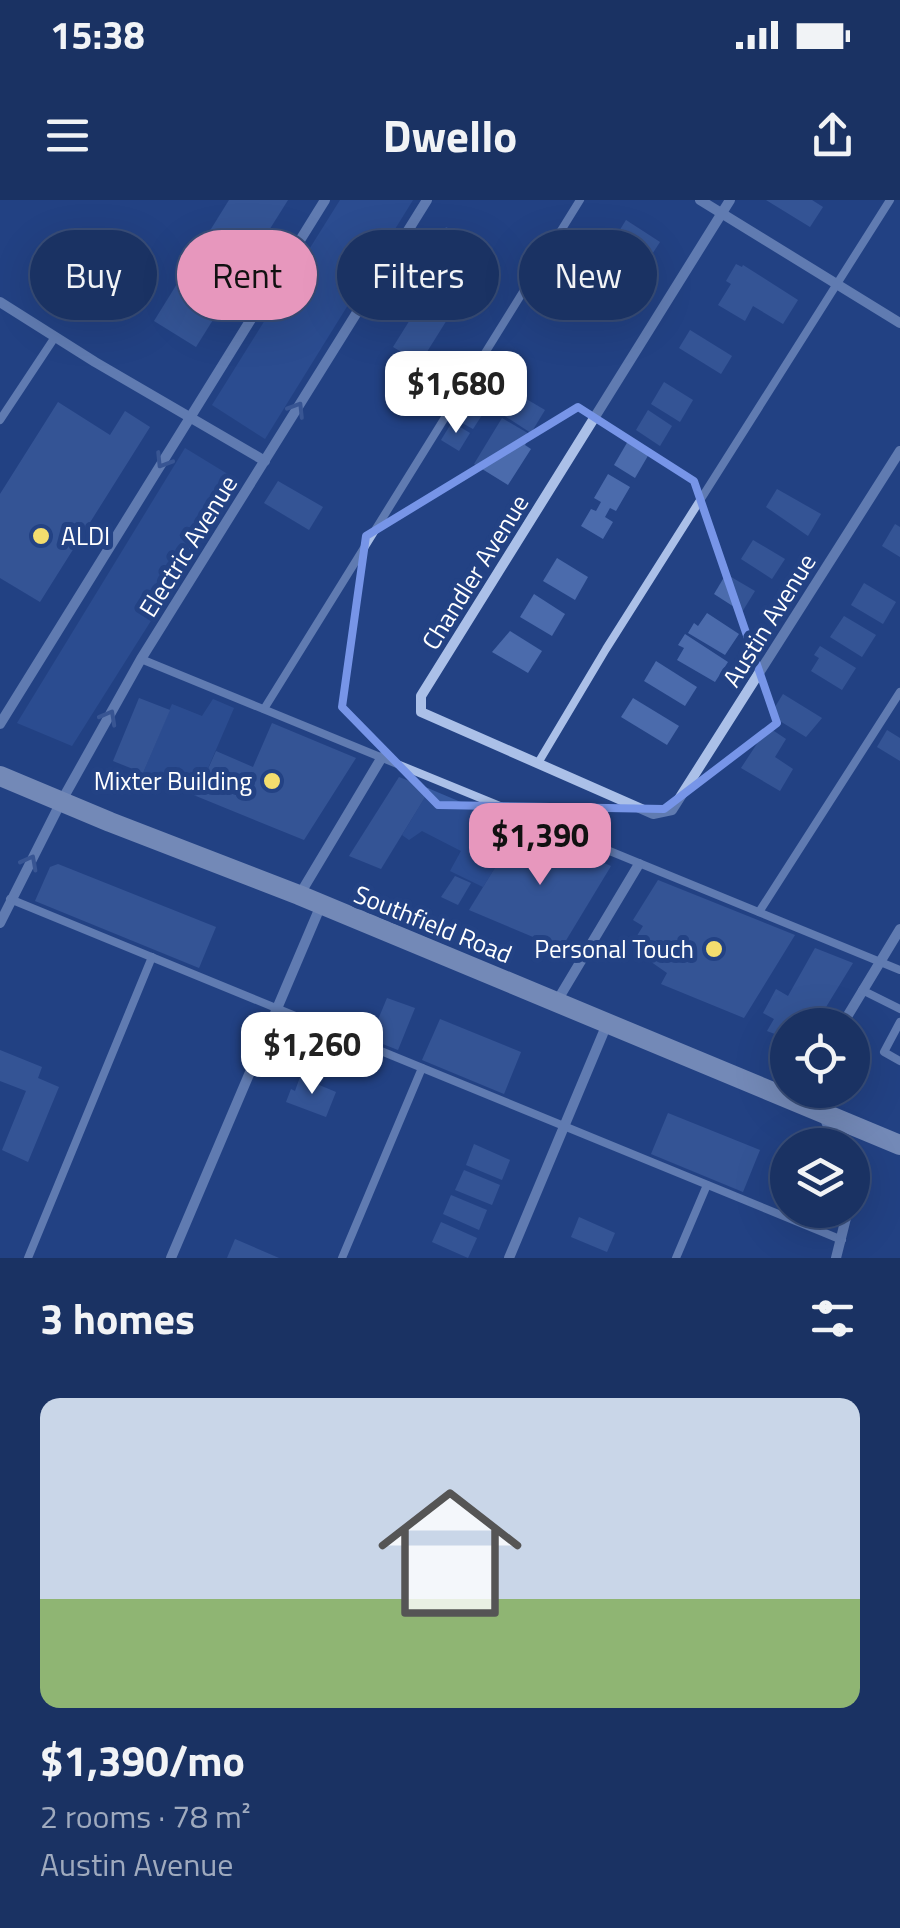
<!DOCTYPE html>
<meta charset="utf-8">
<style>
body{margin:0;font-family:"Titillium Web",sans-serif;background:#273e6c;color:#f1f3f6;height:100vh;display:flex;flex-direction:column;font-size:38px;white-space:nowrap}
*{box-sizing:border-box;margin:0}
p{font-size:32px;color:#9faabe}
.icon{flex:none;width:55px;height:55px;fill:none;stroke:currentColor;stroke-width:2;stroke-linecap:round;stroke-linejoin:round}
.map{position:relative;height:1058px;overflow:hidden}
.panel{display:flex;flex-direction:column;background:#1a3263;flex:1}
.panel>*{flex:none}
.banner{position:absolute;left:30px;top:30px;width:840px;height:90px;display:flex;gap:20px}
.controls{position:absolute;left:770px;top:808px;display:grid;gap:20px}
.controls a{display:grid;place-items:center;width:100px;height:100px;border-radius:50%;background:#1a3263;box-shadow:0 10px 40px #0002,0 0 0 2px #384d78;font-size:50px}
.price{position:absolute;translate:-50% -85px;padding:0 22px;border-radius:20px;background:#fff;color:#222;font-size:32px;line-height:65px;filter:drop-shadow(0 2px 5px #0008)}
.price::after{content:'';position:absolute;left:50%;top:60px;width:30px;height:22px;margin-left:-15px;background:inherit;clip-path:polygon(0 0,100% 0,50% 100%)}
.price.on{background:#e797bd;color:#111}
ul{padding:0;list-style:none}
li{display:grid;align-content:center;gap:20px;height:530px;padding:0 40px}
li span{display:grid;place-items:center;height:310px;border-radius:20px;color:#555}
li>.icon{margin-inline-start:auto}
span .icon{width:180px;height:180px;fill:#fffc;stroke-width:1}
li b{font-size:42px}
h2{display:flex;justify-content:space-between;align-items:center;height:120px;padding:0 40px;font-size:42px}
.tag{padding:0 35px;border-radius:45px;background:#1a3263;box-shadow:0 10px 40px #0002,0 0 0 2px #384d78;font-size:35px;line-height:90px}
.tag.on{background:#e797bd;color:#111}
.status{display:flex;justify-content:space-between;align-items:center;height:70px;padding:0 50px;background:#1a3263;direction:ltr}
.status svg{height:28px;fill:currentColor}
header{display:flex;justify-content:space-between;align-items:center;height:130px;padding:0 40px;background:#1a3263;font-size:45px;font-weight:700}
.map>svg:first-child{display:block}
</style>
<div class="status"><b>15:38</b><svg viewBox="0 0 49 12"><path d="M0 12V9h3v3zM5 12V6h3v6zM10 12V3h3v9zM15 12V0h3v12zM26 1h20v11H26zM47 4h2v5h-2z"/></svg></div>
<header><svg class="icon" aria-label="menu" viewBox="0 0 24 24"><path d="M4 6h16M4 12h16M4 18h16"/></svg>Dwello<svg class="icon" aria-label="share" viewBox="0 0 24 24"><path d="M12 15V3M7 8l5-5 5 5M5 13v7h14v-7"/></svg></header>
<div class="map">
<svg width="900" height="1058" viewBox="0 0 900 1058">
<rect width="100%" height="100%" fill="#234284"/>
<g fill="#375aa0">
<polygon points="340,0 413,0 265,239 212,205"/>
<polygon points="185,248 239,281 72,546 17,523"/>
<polygon points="213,499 234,508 196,596 143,573 172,504 202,516"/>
<polygon points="430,589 520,627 483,687 450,671 461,651 422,631 409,640 402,635"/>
</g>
<g fill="#4b6bac">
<polygon points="229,0 288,0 196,147 154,121"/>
<polygon points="766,0 812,0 823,7 810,27"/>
<polygon points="626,20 660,42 647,62 613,41"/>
<polygon points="446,27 487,51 473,75 432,51"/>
<polygon points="431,61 478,91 465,113 455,107 420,163 393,147 428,91 417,84"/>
<polygon points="736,64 742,67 743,65 798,100 783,124 753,106 745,121 718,105 731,84 726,81"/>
<polygon points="690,130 732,156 721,174 679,148"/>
<polygon points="664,182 693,200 680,222 651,204"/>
<polygon points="511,190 545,210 531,233 497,211"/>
<polygon points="466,201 484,212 473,229 455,219"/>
<polygon points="58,202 110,235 125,211 150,227 40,402 0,378 0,294"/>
<polygon points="648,210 672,226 660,246 636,230"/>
<polygon points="502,218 531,235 525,245 531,249 508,285 474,264"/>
<polygon points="452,222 470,233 459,251 441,240"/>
<polygon points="628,241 649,254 635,278 614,265"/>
<polygon points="608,274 630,287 616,311 610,308 605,317 613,322 603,339 581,326 591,309 596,311 601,302 594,298"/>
<polygon points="278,281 323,307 309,330 264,303"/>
<polygon points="777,289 821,314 808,336 766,307"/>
<polygon points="895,324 900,327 900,357 882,346"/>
<polygon points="753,340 785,359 772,379 741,359"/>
<polygon points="557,358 588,377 575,400 543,381"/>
<polygon points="726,374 755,391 742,412 714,394"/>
<polygon points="864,383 896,402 883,424 851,405"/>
<polygon points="534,394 565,414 552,436 520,417"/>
<polygon points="707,413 739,434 725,455 688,433 694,423 698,426"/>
<polygon points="844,416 876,435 862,457 830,437"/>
<polygon points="510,431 542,451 528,473 492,452"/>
<polygon points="685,434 728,462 715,482 677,460 684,448 678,445"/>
<polygon points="820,446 856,468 842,490 811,471 819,458 814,455"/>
<polygon points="656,461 697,487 685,506 644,481"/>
<polygon points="783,494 822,518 806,537 770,515"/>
<polygon points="139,498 170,510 143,573 113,561"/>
<polygon points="633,498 679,526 667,545 621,517"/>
<polygon points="272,523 356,558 304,640 196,596 216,551 253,567"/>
<polygon points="768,527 786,539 775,557 793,569 780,591 741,568"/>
<polygon points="887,530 900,538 900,561 877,547"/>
<polygon points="399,577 430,589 381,669 349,656"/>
<polygon points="520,627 611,666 562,747 557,747 469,710"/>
<polygon points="58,664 216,727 199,768 35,701 50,667"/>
<polygon points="455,676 471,683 458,705 441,697"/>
<polygon points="658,680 795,735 744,818 661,784 667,773 647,759 635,739 643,726 633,720"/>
<polygon points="815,748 853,763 815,825 788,825 788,839 767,831 774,819 763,813 776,789 788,796"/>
<polygon points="387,798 415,808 398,850 370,839"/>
<polygon points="440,819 521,852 504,894 422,860"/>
<polygon points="0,850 42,867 38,878 59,887 28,962 2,950 26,891 0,881"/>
<polygon points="300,877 336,892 326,917 286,902 291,889 295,891"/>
<polygon points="668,913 760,950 743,992 651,954"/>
<polygon points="474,944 510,960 502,980 466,965"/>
<polygon points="464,970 500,985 492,1005 455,990"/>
<polygon points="451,995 487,1010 479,1030 443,1014"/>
<polygon points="579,1017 615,1033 607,1052 571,1037"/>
<polygon points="441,1022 477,1038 468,1058 432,1042"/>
<polygon points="235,1039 279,1058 227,1058"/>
</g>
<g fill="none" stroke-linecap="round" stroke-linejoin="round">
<g stroke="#abc0e8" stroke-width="8">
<polyline points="0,220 55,137"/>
<polyline points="141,459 900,770"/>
<polyline points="264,509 580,0"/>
<polyline points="538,563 606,449 890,0"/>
<polyline points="10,699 842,1040"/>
<polyline points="759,712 900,492"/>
<polyline points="862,790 900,809"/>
<polyline points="900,822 884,852 900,861"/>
<polyline points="28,1058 152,757"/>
<polyline points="342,1058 422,868"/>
<polyline points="676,1058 707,985"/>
</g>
<g stroke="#abc0e8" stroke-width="10">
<polyline points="700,0 900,123"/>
<polyline points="730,0 421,496 421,512 653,614 672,610 900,251"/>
<polyline points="0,102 95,162 265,261"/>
<polyline points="0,524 325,0"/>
<polyline points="300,694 382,557"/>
<polyline points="0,723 61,602 141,459 427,0"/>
<polyline points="557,801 639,664"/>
<polyline points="842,825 900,729"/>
<polyline points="824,890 822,912 836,945"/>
<polyline points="171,1058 321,705"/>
<polyline points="509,1058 607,824"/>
<polyline points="836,1058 848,1010"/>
</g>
<polyline stroke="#d6e0f7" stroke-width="20" points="0,576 110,622 299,695 900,945"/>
</g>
<defs><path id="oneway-chevron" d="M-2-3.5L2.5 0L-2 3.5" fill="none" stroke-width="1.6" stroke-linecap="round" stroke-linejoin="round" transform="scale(2.5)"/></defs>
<g stroke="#536ea7">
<use href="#oneway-chevron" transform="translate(297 209) rotate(-58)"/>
<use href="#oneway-chevron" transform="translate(163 261) rotate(122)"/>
<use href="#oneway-chevron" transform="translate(109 517) rotate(-61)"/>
<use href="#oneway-chevron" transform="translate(30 662) rotate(-62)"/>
</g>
<path d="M0 0H900V1058H0ZM578 207 694 281 777 523 664 609 438 605 342 507 366 336Z" fill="#234284" fill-opacity=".55" fill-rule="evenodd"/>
<path fill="none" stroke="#7795e8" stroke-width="8" stroke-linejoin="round" d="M578 207 694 281 777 523 664 609 438 605 342 507 366 336Z"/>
<g fill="#f3dd6e" stroke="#234284" stroke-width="4">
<circle cx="41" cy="336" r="10"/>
<circle cx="272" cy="581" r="10"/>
<circle cx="714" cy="749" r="10"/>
</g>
<g text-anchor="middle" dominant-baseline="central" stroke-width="10" stroke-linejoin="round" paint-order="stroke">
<g font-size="25" fill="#fff" stroke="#234284" text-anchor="end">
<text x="61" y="336" text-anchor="start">ALDI</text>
<text x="252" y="581">Mixter Building</text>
<text x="694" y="749">Personal Touch</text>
</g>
<g font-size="25" fill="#fff" stroke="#234284">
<text transform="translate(188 346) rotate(-58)">Electric Avenue</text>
<text transform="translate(475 372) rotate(-58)">Chandler Avenue</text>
<text transform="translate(769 420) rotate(-58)">Austin Avenue</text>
<text transform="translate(433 724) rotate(22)">Southfield Road</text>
</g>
</g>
</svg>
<div class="controls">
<a><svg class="icon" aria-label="locate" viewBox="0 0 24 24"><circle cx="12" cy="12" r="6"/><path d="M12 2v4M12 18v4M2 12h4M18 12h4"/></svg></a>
<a><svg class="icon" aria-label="layers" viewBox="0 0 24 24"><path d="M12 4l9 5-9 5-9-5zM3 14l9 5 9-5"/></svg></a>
</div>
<b class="price" style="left:456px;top:236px">$1,680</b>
<b class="price on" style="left:540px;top:688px">$1,390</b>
<b class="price" style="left:312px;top:897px">$1,260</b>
<div class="banner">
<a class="tag">Buy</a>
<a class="tag on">Rent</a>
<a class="tag">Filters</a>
<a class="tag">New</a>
</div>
</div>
<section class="panel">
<h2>3 homes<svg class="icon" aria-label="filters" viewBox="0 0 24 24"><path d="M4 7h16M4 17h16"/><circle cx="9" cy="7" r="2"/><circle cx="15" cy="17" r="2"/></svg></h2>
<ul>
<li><span style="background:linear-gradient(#c9d6e8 65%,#8fb573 0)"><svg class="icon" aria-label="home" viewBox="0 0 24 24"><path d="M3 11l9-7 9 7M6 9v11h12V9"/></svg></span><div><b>$1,390/mo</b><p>2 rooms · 78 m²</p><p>Austin Avenue</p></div></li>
</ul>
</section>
